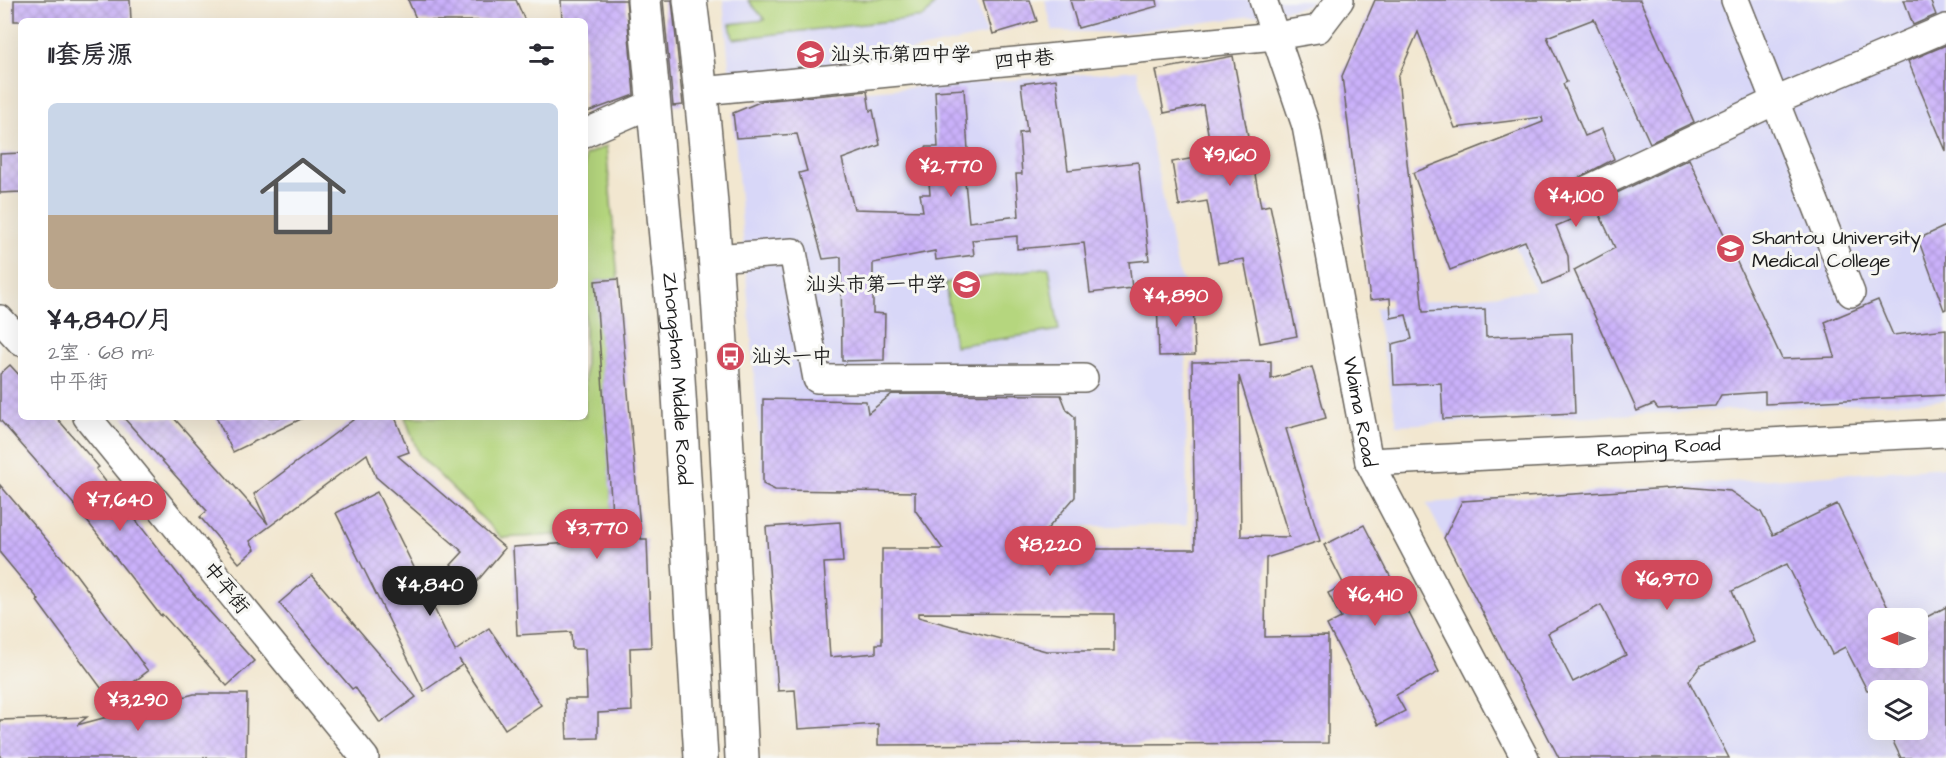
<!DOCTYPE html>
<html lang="zh">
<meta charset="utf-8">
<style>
body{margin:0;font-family:"Architects Daughter","LXGW WenKai TC",sans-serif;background:#f2f2f3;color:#2b2b33;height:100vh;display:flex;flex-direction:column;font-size:22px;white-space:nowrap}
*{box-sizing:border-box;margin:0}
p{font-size:20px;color:#7c7c81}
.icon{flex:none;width:33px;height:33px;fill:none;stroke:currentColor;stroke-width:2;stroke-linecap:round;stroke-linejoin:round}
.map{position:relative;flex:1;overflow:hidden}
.panel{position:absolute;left:18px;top:18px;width:570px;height:402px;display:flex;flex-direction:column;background:#fff;border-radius:9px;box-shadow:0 6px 24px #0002}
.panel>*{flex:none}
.needle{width:39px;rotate:270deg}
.tools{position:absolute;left:1868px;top:608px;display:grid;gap:12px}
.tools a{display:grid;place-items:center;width:60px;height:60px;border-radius:9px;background:#fff;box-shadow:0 6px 24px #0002;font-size:30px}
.price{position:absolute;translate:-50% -51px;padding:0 14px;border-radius:21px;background:#d1495b;color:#fff;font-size:20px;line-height:39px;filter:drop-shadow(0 2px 3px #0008)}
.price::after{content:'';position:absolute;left:50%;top:36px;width:18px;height:14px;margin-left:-9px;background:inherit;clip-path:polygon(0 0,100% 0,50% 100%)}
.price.selected{background:#222;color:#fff}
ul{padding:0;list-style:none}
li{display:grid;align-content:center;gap:12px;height:318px;padding:0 30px}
li span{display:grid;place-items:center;height:186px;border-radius:9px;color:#555}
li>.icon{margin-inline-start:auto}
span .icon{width:108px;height:108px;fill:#fffc;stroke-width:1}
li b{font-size:26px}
h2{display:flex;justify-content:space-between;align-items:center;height:72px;padding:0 30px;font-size:26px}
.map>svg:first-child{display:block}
</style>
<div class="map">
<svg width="1946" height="758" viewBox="0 0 1946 758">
<defs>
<pattern id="building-cross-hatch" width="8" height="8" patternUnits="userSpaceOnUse" patternTransform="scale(1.5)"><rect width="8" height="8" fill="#cab1fa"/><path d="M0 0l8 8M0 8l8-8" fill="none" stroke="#ad98d6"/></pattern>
</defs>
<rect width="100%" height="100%" fill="#f6f6f2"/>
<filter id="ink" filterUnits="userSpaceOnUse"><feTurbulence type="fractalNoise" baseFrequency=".0167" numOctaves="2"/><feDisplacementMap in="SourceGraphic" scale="12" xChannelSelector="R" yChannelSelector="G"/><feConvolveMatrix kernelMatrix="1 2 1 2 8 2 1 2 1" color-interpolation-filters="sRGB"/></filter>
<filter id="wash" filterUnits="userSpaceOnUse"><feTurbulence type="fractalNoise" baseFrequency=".008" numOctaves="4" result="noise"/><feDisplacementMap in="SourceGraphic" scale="24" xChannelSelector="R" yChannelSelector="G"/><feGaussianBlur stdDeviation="1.35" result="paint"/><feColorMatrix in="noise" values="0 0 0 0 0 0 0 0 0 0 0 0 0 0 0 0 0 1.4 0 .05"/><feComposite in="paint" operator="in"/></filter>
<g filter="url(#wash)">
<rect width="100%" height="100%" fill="#f2e7d0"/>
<g fill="#d8d7f8" fill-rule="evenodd">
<polygon points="723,0 976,0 986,35 799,74 730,77"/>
<polygon points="1045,0 1312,0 1306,6 1267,14 1123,33 1053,31"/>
<polygon points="1476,0 1946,0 1946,400 1397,425 1375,308 1535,290 1498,208 1555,180"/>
<polygon points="1137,70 1178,271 1193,299 1195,355 1186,357 1187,525 937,528 931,519 921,519 915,510 914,492 775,490 763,484 733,113 766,99"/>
<path d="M1946 467V758H1559L1426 503ZM1878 618H1917V657H1878ZM1878 690H1917V729H1878Z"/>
</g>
<g fill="#b5d67e" stroke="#68794d" stroke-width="1.5">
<polygon points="748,0 938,0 924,17 733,39 730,24 765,20"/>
<polygon points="606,146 618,279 596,281 614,532 502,538 419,455 405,417 585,417 585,155"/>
<polygon points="1049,267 1059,330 955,346 945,283"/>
</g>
<g id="blocks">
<g fill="url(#building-cross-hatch)" fill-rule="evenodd">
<polygon points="14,0 130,0 131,21 14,21"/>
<polygon points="408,0 516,0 525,21 417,21"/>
<polygon points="561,0 626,0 634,95 585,113 585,21 562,21"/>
<polygon points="663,0 672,0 683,105 673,106"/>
<polygon points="983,0 1030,0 1037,21 993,34"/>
<polygon points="1070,0 1157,0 1158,6 1078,28"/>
<polygon points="1375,0 1640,0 1694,122 1650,143 1594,19 1547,37 1567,82 1563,84 1585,136 1602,129 1614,159 1569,183 1566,191 1568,199 1580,208 1589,206 1689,159 1782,359 1835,357 1825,322 1878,300 1893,335 1946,329 1946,395 1765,404 1765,392 1721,395 1715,406 1658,409 1654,404 1637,411 1574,270 1615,248 1597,209 1556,226 1568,256 1569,273 1543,284 1525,241 1450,270 1413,173 1543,122 1542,117 1455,128 1418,32 1398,77 1423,312 1485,309 1486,337 1572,333 1575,413 1443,419 1441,383 1394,385 1392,344 1412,339 1406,315 1391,318 1390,298 1370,300 1342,76"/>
<polygon points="1904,0 1930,0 1936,15 1913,25"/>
<polygon points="1946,45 1946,151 1908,61"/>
<polygon points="1233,56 1261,207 1270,205 1297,336 1260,343 1244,259 1218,263 1207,201 1179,206 1172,162 1212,155 1203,105 1164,113 1156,70"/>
<polygon points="1056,79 1068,170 1138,162 1149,260 1129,262 1132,288 1090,293 1084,243 1017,249 1017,236 972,240 974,255 936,260 935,251 873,263 873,313 885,314 884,360 842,361 841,257 823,259 799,173 807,171 797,134 736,138 733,113 762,101 867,91 870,111 873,110 880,145 842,159 854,209 923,211 920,194 930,194 926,147 938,147 935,91 964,89 968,150 962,151 969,222 1019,216 1016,174 1022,174 1019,133 1027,132 1021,84"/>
<polygon points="21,153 21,192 0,193 0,154"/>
<polygon points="1946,226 1946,309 1944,310 1918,239"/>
<polygon points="618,279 641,539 647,539 651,647 630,648 632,711 598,713 598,738 567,739 565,699 587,699 585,649 572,649 571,632 517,635 513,547 614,540 595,281"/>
<polygon points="1193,299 1195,355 1159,356 1157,300"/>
<path d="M1271 361V379L1312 367 1326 418 1286 429 1320 541 1266 558 1265 637 1328 636V743L878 745V724L798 729 795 690 778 691 766 527 840 522 843 562 824 563 830 657 876 653V644H882V549H943L915 510V492L775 490 763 484V399L866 401 868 413 892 394 1061 395 1067 410 1075 417V497L1030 549H1195L1192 362ZM1239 376 1289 537 1241 536ZM918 613 1114 614V651H1046L918 617Z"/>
<polygon points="10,365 21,377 21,417 56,417 99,467 96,469 191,591 254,661 227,686 162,614 161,616 77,508 0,420 0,374"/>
<polygon points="123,417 173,417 268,524 254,494 357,417 395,417 409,452 398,456 505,548 474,585 451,565 463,552 376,477 367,454 250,541 255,549 239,563 200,517 207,511"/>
<polygon points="216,417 305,417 233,452"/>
<polygon points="0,485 75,573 148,671 110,700 37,601 39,600 0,553"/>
<path d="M1686 487 1730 491 1761 512 1773 535 1837 504 1893 618H1878V657H1912L1917 667V622L1946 607V758H1901L1887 729H1917V690H1867L1845 647 1832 654 1787 564 1732 591 1754 642 1701 665 1689 681 1729 758H1559L1444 538 1462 501ZM1601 605 1626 655 1573 682 1548 633Z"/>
<polygon points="377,492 455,651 489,628 541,705 505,729 459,659 462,665 424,691 336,513"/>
<polygon points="1364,525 1439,672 1396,695 1405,711 1378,725 1327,625 1341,618 1328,593 1344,585 1324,545"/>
<polygon points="312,575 416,697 380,723 355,687 352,689 279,603"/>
<polygon points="194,694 247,694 246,758 0,758 0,720 87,717 77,725"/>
</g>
</g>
</g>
<g filter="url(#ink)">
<use href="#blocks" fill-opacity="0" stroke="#67635b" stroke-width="1.5"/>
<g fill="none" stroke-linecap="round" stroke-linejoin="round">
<defs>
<g id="minor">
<path id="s1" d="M1263 0 1306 126 1369 462 1525 758"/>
<polyline points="1735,0 1851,293"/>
<polyline points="702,91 1275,36 1318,29 1340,0"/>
<polyline points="585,133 654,103"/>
<polyline points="1582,192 1775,101 1946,28"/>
<polyline points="714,258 793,252 817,379 1084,378"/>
<polyline points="0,319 21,342"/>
<polyline points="87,417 365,758"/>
<path id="s2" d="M1369 462 1946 433"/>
</g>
<g id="major">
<path id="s3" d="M644 0 676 345 701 758"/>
<path d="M690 0C722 251 729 505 742 758"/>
</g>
</defs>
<use href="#minor" stroke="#67635b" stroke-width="30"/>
<use href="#major" stroke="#67635b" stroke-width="36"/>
<use href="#minor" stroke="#fff" stroke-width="27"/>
<use href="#major" stroke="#fff" stroke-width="33"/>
</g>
</g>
<defs>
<symbol id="school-disc" viewBox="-11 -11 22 22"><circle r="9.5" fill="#d1495b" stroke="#f6f6f2"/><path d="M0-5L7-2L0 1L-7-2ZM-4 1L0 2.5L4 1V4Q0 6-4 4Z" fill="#fff"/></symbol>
<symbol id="university-disc" viewBox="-11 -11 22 22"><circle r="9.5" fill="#d1495b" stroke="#f6f6f2"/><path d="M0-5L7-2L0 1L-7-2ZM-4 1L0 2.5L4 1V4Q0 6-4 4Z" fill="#fff"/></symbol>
<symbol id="bus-disc" viewBox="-11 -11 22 22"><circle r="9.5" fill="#d1495b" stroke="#f6f6f2"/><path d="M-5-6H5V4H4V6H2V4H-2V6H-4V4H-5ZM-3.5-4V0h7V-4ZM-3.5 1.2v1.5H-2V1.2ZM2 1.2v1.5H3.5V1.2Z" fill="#fff"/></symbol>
</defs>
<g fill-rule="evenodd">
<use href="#school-disc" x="794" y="38" width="33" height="33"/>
<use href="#university-disc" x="1714" y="232" width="33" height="33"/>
<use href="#school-disc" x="950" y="268" width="33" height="33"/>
<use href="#bus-disc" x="714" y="340" width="33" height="33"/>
</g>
<g text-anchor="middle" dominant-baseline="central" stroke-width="6" stroke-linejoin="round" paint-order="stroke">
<g font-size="20" fill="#1c1c1c" stroke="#f6f6f2" text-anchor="start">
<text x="831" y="55">汕头市第四中学</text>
<text x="1752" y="238">Shantou University<tspan x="1752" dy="23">Medical College</tspan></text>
<text x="946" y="285" text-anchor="end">汕头市第一中学</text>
<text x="752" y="357">汕头一中</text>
</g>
<g font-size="20" fill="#1c1c1c" stroke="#f6f6f2">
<text transform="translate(1024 60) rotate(-5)">四中巷</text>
<text stroke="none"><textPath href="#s3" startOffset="380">Zhongshan Middle Road</textPath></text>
<text stroke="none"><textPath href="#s1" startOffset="424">Waima Road</textPath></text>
<text stroke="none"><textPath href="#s2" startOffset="290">Raoping Road</textPath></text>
<text transform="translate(226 588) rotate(51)">中平街</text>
</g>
</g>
</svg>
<div class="tools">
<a><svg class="needle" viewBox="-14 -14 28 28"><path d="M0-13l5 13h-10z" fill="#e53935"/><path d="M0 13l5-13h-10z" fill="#7c7c81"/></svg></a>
<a><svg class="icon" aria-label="layers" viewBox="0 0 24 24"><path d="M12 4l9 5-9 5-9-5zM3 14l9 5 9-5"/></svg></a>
</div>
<b class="price" style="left:1230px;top:187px">¥9,160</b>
<b class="price" style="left:951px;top:198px">¥2,770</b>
<b class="price" style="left:1576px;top:228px">¥4,100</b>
<b class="price" style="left:1176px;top:328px">¥4,890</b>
<b class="price" style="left:120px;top:532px">¥7,640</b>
<b class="price" style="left:597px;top:560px">¥3,770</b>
<b class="price" style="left:1050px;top:577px">¥8,220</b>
<b class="price" style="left:1667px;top:611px">¥6,970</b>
<b class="price selected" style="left:430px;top:617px">¥4,840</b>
<b class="price" style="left:1375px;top:627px">¥6,410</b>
<b class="price" style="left:138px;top:732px">¥3,290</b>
<section class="panel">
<h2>11套房源<svg class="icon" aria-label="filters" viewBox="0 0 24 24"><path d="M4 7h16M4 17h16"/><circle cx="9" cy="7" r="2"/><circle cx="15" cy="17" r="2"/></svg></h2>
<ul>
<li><span style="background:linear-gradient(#c9d6e8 60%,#b9a48a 0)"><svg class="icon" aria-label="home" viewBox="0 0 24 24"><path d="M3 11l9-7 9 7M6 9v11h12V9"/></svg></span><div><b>¥4,840/月</b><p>2室 · 68 m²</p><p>中平街</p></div></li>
</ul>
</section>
</div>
